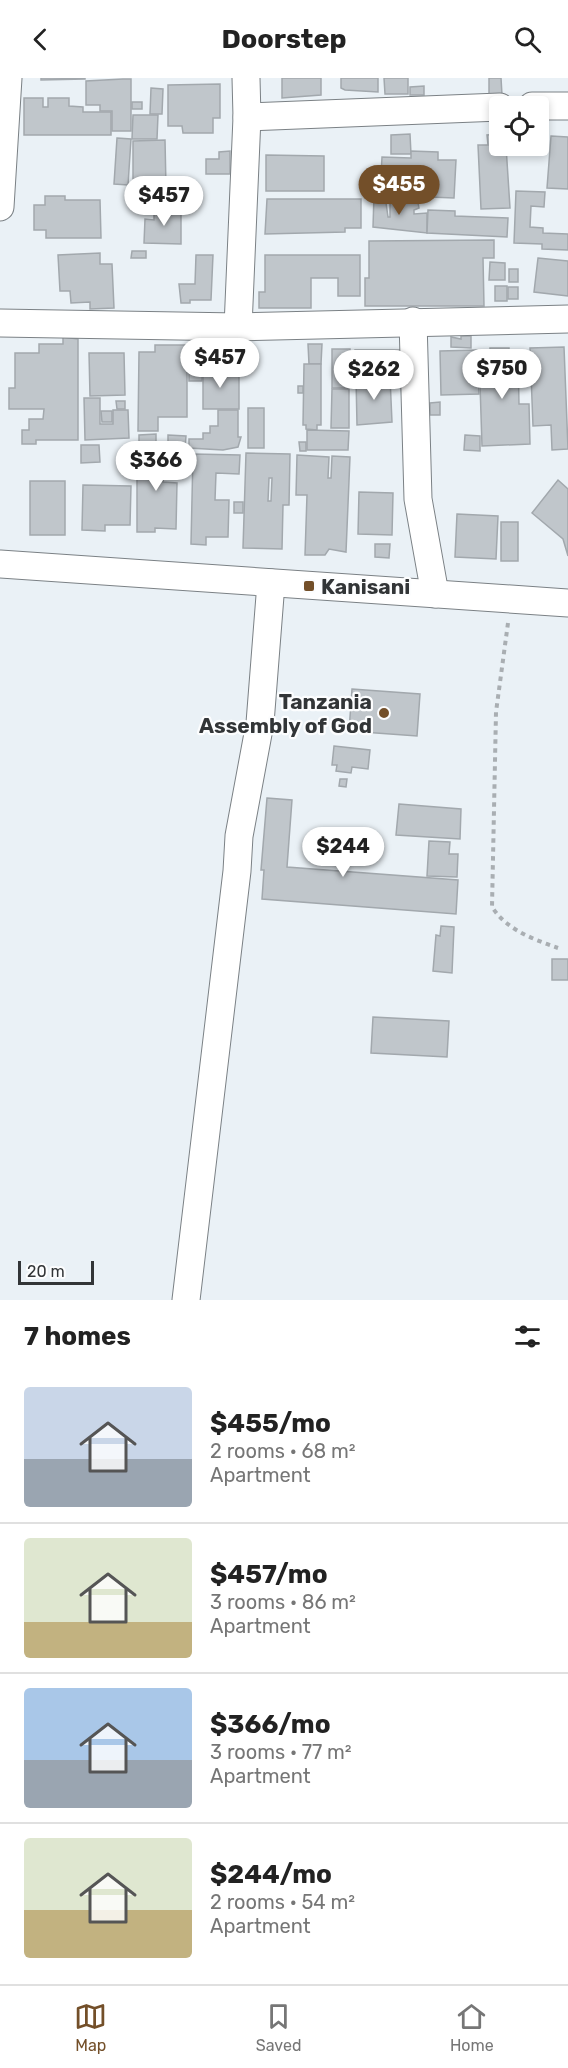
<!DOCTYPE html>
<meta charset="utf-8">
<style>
body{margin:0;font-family:Rubik,sans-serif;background:#f6f6f6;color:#222;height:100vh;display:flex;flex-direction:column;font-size:22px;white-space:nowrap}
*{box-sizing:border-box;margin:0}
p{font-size:20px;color:#767676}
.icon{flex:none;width:33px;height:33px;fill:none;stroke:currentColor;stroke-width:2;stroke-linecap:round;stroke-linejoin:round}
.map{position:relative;height:1222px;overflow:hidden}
.panel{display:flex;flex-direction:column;background:#fff;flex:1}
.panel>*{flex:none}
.tools{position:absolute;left:489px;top:18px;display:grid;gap:12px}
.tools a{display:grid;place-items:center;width:60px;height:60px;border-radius:6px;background:#fff;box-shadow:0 3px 9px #0003;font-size:30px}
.scale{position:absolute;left:18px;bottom:15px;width:76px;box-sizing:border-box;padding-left:6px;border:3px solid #323537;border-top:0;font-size:16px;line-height:21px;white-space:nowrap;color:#323537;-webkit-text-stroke:4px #fcfdfe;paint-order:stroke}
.price{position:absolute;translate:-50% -51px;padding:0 14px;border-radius:21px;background:#fff;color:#222;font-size:20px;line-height:39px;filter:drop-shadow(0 2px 3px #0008)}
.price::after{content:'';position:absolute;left:50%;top:36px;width:18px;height:14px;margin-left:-9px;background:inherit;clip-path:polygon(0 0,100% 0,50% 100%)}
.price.current{background:#734f29;color:#fff}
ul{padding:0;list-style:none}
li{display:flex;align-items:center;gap:18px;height:150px;padding:0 24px}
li+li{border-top:2px solid #e0e0e0}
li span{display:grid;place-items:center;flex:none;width:168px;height:120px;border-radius:6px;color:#555}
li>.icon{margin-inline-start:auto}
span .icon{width:72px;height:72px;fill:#fffc;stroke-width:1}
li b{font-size:26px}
h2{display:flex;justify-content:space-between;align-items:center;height:72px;padding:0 24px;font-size:26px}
header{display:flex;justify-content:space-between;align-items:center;height:78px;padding:0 24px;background:#fff;font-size:27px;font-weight:700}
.menu{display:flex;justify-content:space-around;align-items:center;height:84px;border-top:2px solid #e0e0e0;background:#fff;font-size:16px;color:#767676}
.menu a{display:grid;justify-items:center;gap:3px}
.menu .current{color:#734f29}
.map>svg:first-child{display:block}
</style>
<header><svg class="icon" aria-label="back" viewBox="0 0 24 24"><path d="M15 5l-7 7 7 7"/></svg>Doorstep<svg class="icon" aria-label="search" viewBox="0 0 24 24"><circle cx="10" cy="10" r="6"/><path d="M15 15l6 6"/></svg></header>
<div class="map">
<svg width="568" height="1222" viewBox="0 0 568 1222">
<rect width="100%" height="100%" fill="#eaf1f6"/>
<g fill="#c0c6cb" stroke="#a2a8ad" stroke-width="1.5" fill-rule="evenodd">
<polygon points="41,0 85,0 85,1 41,2"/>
<polygon points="282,0 321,0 321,17 282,20"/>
<polygon points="341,0 378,0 378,14 345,12 341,10"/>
<polygon points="384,0 408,0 408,16 385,16"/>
<polygon points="489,0 501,0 502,17 489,17"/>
<polygon points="123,1 131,1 131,53 112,53 112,33 100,33 100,27 86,27 86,3"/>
<polygon points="220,6 220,40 213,40 213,55 183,55 182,48 168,48 168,7"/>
<polygon points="424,8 424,17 410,17 410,9"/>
<polygon points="151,10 163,11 162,36 150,36"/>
<polygon points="24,20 43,20 43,29 48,29 48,20 69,20 69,28 83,29 83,34 111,34 111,57 24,57"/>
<rect x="132" y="24" width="10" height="7"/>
<polygon points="133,37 158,37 157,61 132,61"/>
<polygon points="410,56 411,76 391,76 391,57"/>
<polygon points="500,56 500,68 506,68 510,130 481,131 478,67 488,67 487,57"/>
<polygon points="551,58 568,59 568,111 547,110"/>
<polygon points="117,60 131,61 128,107 114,106"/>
<polygon points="165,62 166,109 133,110 133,63"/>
<polygon points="230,73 230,96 206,96 206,81 219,81 219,74"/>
<polygon points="411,73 438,74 438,82 456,82 454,120 380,117 382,79 411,80"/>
<polygon points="266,77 324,78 324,113 266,113"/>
<polygon points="516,113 545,114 544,129 531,128 530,149 543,150 543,155 568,156 568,172 542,171 542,166 514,165"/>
<polygon points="374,117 385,118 388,139 390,139 390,125 418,125 419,130 414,132 414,136 427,135 427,155 373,149"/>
<polygon points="45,118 65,118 65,122 100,122 101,160 46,160 46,152 34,152 34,127 45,127"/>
<polygon points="267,121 361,121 361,150 345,150 345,154 265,156"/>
<polygon points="154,129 181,130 181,166 144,165 145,141 154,142"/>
<polygon points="428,132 455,133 455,138 508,140 507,159 427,155"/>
<polygon points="494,162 494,180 483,180 484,228 365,228 365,200 369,200 369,163"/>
<polygon points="132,173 146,173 146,180 131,180"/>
<polygon points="100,175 100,186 112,186 114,230 90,231 90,224 71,225 70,213 60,213 58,177"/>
<polygon points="196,177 213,177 211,222 190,222 190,225 181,225 179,206 195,206"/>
<polygon points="265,177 360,177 360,218 338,218 338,200 311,200 311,230 259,230 259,214 265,214"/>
<polygon points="538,180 568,183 568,218 534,214"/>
<polygon points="490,184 505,185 505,202 489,202"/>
<rect x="509" y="191" width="9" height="13"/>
<rect x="495" y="208" width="12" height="15"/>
<rect x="508" y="209" width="10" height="12"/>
<rect x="220" y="257" width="11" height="11"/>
<polygon points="461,258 471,258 471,270 451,269 451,259 461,261"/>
<polygon points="63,259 78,261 78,362 36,362 36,366 22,366 22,352 29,352 29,341 43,341 44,331 9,331 9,310 15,310 15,275 39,275 39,266 63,266"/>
<polygon points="308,266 322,266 321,286 309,286"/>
<polygon points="155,267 187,267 187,339 158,339 158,353 138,353 139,274 155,274"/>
<polygon points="189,269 203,269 202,303 189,303"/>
<polygon points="564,269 568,371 552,372 551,347 533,348 530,270"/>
<polygon points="490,270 509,270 509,274 518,274 519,326 529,326 530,366 482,368 479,275 490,275"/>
<polygon points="332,271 350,271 349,310 332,310"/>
<polygon points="355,272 402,272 402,294 371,294 371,299 355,299"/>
<polygon points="477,272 479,316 441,317 440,273"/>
<polygon points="89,275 124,275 125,317 90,318"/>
<polygon points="304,286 321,286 321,347 317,347 317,352 306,351 306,347 303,347"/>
<rect x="218" y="287" width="19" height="6"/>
<polygon points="203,288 217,288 217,294 239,294 239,331 203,331"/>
<polygon points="390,299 392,344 357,347 356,300"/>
<rect x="298" y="308" width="5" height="7"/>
<polygon points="332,311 349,311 349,350 331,350"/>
<polygon points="84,320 100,320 100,346 113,346 113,332 128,332 129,360 85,362"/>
<polygon points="116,323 125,323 125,331 117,331"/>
<polygon points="440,324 440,337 430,337 430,325"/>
<rect x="248" y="330" width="16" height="40"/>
<polygon points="218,332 238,332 238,359 241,359 238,369 223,372 189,370 189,361 203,361 203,355 210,355 210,348 218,348"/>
<polygon points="101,333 112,333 112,344 102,344"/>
<polygon points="307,352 349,353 348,372 307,372"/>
<polygon points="156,356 156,370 139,370 139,357"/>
<polygon points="168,357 186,358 185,370 168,369"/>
<polygon points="465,357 480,358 480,373 464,372"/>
<polygon points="299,364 306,364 306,373 300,373"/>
<polygon points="81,367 99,367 100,384 81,385"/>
<polygon points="137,375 180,376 180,395 163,395 163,404 177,405 176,451 155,450 155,454 137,454"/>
<path d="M246 375 290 376 289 427H283L282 471 243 470ZM269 400H272L271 423H268Z"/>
<polygon points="181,376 189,376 189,386 181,385"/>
<polygon points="193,376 240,377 239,396 216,395 215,422 229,422 228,459 206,459 206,467 191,466"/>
<polygon points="297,377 329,379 328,400 331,400 332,378 350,379 346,474 329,471 325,477 305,477 307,417 296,417"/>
<polygon points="127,383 134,384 134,389 127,389"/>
<polygon points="558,402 568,411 568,478 563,461 532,435"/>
<rect x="30" y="403" width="35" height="54"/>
<polygon points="83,407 131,408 130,447 105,447 105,453 82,452"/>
<polygon points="359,414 393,415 392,457 358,456"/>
<rect x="234" y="424" width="9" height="11"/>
<polygon points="457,436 498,438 496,481 455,479"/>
<rect x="501" y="444" width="17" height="39"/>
<polygon points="375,466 390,466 389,480 375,479"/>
<polygon points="352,611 420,616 417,658 349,653"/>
<polygon points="334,668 370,672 368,691 352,689 351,695 336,693 337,687 332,687"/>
<polygon points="340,701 347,701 346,709 339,708"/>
<polygon points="267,720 292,722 287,789 458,802 456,836 262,821 264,792 261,792"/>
<polygon points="399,726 461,731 460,761 396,757"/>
<polygon points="429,763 450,764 449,776 458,776 457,799 427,798"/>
<polygon points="441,848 454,849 452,895 433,893 436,857 440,858"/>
<rect x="552" y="881" width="16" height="21"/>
<polygon points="373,939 449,943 447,979 371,975"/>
</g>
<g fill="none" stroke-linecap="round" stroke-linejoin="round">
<defs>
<g id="minor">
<polyline points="532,28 568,28"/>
<polyline points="247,39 500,29"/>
<polyline points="0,129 8,0"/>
<polyline points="413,243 418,421 435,516"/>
<polyline points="0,245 238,249 568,241"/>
<polyline points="238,249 247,39 246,0"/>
<polyline points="0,486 568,525"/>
<polyline points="186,1222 237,793 239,758 260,645 271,505"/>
</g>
</defs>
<use href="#minor" stroke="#7b8185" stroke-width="29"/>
<path stroke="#a9aeb2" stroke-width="4" stroke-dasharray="4.5 4.5" stroke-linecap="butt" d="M508 545 496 634 492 829C507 852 533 861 558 870"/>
<use href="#minor" stroke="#fff" stroke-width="27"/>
</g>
<g fill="#734f29" stroke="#fcfdfe" stroke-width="2">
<rect x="303" y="502" width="12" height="12" rx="3"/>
<circle cx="384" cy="635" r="6"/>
</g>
<g text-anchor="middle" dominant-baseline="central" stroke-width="4.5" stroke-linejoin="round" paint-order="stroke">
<g font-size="21" font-weight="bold" fill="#323537" stroke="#fcfdfe" text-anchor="start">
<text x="321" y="508">Kanisani</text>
<text x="372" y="623" text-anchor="end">Tanzania<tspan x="372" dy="24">Assembly of God</tspan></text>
</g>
</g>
</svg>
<div class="tools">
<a><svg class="icon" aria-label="locate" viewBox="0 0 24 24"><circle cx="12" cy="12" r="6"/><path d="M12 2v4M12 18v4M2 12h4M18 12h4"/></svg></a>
</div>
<div class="scale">20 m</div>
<b class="price current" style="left:399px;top:138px">$455</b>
<b class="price" style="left:164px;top:149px">$457</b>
<b class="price" style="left:220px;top:311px">$457</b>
<b class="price" style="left:502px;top:322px">$750</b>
<b class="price" style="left:374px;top:323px">$262</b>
<b class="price" style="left:156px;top:414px">$366</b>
<b class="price" style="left:343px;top:800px">$244</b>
</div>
<section class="panel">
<h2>7 homes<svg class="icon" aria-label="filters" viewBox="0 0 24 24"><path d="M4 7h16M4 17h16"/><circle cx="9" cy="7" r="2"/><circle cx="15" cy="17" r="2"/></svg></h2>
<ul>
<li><span style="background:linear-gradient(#c9d6e8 60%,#9aa5b1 0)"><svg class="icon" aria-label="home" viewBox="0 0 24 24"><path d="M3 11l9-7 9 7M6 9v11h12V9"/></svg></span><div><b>$455/mo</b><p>2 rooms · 68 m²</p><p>Apartment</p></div></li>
<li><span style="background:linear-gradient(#dfe7d0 70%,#c2b280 0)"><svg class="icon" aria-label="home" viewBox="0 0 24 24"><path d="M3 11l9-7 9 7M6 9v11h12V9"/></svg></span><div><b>$457/mo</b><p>3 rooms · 86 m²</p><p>Apartment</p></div></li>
<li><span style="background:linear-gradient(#a9c7e8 60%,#9aa5b1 0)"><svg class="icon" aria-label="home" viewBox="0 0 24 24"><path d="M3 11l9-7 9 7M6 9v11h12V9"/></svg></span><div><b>$366/mo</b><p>3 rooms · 77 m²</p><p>Apartment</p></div></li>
<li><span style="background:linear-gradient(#dfe7d0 60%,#c2b280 0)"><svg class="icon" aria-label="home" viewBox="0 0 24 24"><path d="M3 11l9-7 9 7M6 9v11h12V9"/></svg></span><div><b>$244/mo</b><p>2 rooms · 54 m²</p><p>Apartment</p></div></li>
</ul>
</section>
<nav class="menu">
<a class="current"><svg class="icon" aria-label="map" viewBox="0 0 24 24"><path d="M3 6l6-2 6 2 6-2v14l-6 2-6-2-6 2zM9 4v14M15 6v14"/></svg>Map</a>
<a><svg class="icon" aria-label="saved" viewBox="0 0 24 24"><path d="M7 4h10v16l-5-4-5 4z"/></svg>Saved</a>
<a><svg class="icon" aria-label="home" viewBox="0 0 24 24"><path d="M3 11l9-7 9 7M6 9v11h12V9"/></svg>Home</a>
</nav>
